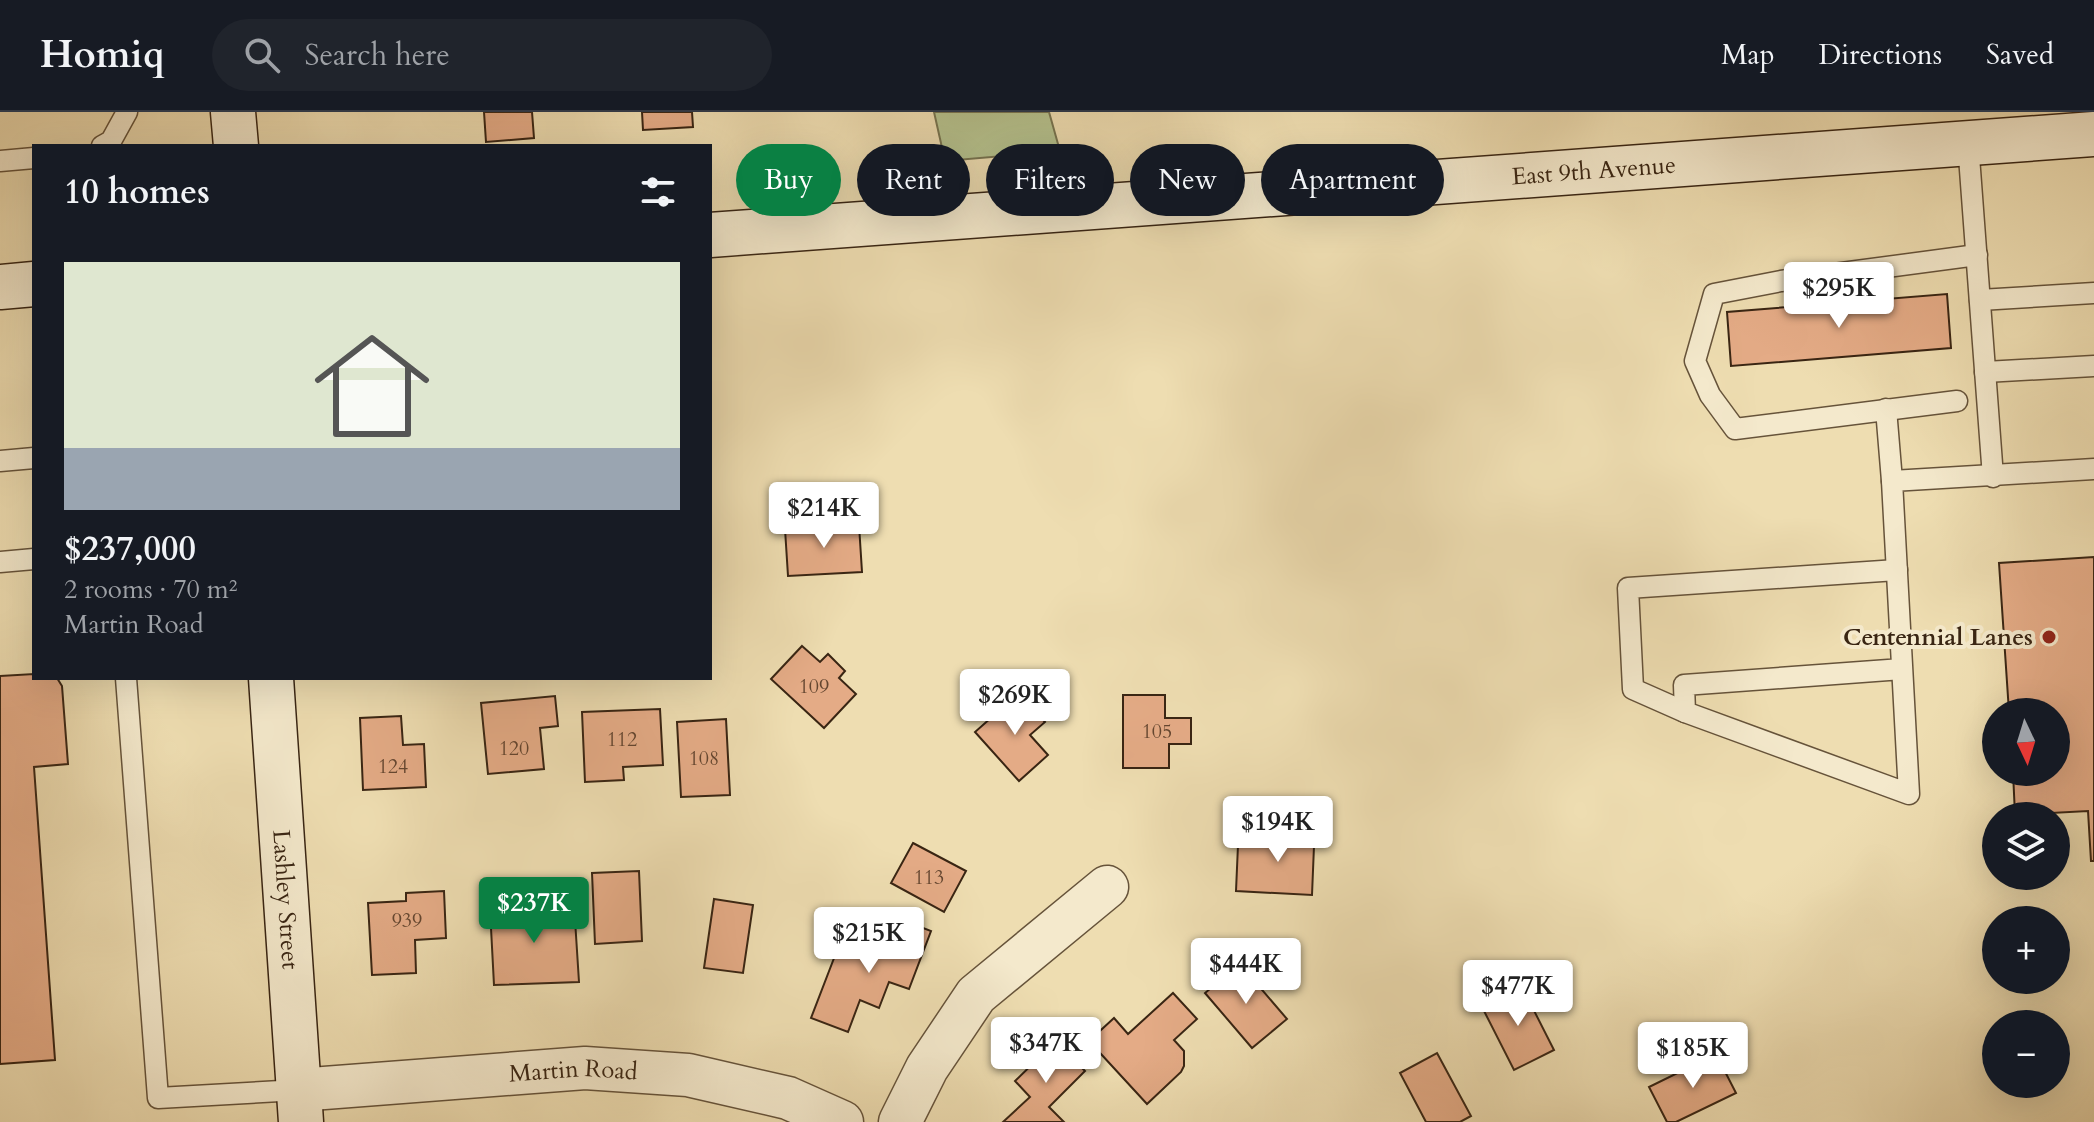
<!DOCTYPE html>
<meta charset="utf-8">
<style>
body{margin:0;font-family:Cardo,serif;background:#20242c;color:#f1f3f6;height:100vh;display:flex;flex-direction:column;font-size:30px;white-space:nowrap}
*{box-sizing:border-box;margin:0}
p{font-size:26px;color:#9ea1a6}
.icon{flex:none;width:44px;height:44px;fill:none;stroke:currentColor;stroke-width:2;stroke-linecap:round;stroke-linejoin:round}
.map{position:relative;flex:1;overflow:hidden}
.panel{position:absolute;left:32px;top:32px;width:680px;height:536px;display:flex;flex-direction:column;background:#171b24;border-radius:0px;box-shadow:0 8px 32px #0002}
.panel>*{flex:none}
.guide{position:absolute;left:736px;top:32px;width:760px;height:72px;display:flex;gap:16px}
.needle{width:52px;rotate:176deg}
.controls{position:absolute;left:1982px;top:586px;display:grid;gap:16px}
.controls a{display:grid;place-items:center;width:88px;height:88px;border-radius:50%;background:#171b24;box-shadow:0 8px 32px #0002;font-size:40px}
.price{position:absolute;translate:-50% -68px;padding:0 18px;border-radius:8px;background:#fff;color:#222;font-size:26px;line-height:52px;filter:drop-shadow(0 2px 4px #0008)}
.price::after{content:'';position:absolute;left:50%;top:48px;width:24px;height:18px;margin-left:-12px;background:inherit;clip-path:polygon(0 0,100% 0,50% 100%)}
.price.active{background:#0b8043;color:#fff}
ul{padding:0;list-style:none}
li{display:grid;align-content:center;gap:16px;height:424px;padding:0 32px}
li+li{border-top:2px solid #363941}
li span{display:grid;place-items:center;height:248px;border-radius:0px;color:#555}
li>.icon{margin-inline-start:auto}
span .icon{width:144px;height:144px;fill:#fffc;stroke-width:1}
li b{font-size:34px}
h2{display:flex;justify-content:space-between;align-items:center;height:96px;padding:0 32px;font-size:34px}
.pill{padding:0 28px;border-radius:36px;background:#171b24;box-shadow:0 8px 32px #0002;font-size:28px;line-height:72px}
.pill.active{background:#0b8043;color:#fff}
header{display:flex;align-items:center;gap:48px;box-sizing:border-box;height:112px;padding:0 40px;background:#171b24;border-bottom:2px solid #363941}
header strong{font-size:38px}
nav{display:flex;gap:44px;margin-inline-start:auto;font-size:28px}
.search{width:560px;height:72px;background:#20242c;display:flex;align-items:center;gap:20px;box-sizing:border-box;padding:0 28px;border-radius:44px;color:#9ea1a6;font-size:30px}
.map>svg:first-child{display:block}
</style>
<header>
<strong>Homiq</strong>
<div class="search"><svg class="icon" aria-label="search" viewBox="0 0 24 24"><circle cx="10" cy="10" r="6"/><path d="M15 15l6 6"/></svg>Search here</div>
<nav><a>Map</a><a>Directions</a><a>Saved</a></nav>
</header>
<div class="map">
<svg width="2094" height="1010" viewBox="0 0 2094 1010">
<rect width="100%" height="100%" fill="#eeddb1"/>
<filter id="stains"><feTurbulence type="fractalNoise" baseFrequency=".0025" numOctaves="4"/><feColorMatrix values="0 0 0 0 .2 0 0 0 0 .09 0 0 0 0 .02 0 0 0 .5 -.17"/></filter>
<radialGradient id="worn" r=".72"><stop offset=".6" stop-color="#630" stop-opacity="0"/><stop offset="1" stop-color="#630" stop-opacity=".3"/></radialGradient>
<polygon fill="#b5c28e" stroke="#777450" stroke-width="2" points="934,0 1049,0 1060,39 945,49"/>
<g fill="#e4ab86" stroke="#392513" stroke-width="2">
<polygon points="484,0 532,0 534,26 486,30"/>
<polygon points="642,0 692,0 693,15 643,18"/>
<polygon points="1947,182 1951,236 1731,254 1727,200"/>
<polygon points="859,413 862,460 788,464 785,417"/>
<polygon points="2094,445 2094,749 2091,749 2088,699 2015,703 2013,660 2056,660 2056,600 2009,600 1999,451"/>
<polygon points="802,534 820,550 828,542 845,559 839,566 856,582 824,616 771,567"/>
<polygon points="34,562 34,566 57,566 62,574 68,652 34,655 55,948 0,952 0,564"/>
<polygon points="1019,581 1045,610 1030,623 1048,643 1019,669 975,620"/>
<polygon points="1123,583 1165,583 1165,606 1191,606 1191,632 1169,632 1169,656 1123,656"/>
<polygon points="555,584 558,614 540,616 544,657 488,662 481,591"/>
<polygon points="660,597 663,653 623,655 624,668 585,670 582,600"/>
<polygon points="401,604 403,633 424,632 426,675 363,678 360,606"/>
<polygon points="726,607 730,683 681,685 677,610"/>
<polygon points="1278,711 1307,712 1306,734 1314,734 1312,783 1236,779 1238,733 1276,735"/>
<polygon points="913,731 966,759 944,800 891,771"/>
<polygon points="639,759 642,829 595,832 592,761"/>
<polygon points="444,779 446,826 415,828 416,861 372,863 368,791 406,789 406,781"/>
<polygon points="714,787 753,793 743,861 704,856"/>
<polygon points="574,792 579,870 494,873 490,797"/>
<polygon points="900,807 931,819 909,877 889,870 879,896 860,888 848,920 811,906 841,828 885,845"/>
<polygon points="1240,852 1287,907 1252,936 1205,881"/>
<polygon points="1521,873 1554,938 1514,958 1481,893"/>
<polygon points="1173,881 1197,907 1174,928 1184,939 1184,954 1181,960 1147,992 1089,929 1114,906 1128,922"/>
<polygon points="1056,929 1085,959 1049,995 1064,1010 1003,1010 1030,985 1015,969"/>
<polygon points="1437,941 1471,1004 1460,1010 1426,1010 1400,961"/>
<polygon points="1716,942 1736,981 1676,1010 1667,1010 1649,975"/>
</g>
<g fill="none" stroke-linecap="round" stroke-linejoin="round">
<defs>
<g id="lane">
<polyline points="1968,31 1993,365"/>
<polyline points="102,34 111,29 127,0"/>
<polyline points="0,49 34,46"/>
<polyline points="1980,188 2094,181"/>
<polyline points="1985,260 2094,254"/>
<polyline points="1957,289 1735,317 1710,283 1695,249 1714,182 1781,169 1977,143"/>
<polyline points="1886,297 1892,369"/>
<polyline points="0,349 34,346"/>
<polyline points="0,450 34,447"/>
<polyline points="1902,557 1684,573 1685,600 1909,682 1892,369 2094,357"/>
<polyline points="126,566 158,986 298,978"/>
<polyline points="1685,600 1633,577 1628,476 1897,458"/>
</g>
<g id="street">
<path id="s1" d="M298 978 585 956 688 963 788 986 842 1010"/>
<polyline points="900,1010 927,956 976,883 1107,775"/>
</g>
<g id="secondary">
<polyline points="233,0 236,34"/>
<path id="s2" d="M710 123 2094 22"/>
<polyline points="0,175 34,172"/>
<path id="s3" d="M271 566 301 1010"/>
</g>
</defs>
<use href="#lane" stroke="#66533a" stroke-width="23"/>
<use href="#street" stroke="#66533a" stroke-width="45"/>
<use href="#secondary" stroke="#392513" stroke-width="47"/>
<use href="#lane" stroke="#f4e9cc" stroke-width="20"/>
<use href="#street" stroke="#f4e9cc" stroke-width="42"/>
<use href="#secondary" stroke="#f4e9cc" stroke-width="44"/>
</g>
<circle fill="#8f2418" stroke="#f4e9cc" stroke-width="3" cx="2049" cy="525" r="8"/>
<g text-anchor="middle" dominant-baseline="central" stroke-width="8" stroke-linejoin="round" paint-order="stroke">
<g font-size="20" fill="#644630">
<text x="814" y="574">109</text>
<text x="1157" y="619">105</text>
<text x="622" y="627">112</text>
<text x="514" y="636">120</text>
<text x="704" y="646">108</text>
<text x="393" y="654">124</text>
<text x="929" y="765">113</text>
<text x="407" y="808">939</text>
</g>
<g font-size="24" fill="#392513" stroke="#f4e9cc">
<text stroke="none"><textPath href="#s2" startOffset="886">East 9th Avenue</textPath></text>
<text stroke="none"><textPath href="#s3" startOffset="222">Lashley Street</textPath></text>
<text stroke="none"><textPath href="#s1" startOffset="276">Martin Road</textPath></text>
</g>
<g font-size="24" font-weight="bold" fill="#392513" stroke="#f4e9cc" text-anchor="end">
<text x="2033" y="525">Centennial Lanes</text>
</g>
</g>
<rect width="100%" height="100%" filter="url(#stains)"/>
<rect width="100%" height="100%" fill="url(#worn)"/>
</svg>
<div class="controls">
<a><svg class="needle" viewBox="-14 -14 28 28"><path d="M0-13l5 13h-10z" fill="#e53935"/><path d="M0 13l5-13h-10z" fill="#9ea1a6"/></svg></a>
<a><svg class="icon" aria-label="layers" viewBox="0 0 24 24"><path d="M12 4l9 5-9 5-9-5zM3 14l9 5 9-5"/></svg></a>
<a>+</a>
<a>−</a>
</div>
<b class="price" style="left:1839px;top:218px">$295K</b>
<b class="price" style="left:824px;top:438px">$214K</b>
<b class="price" style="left:1015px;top:625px">$269K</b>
<b class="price" style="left:1278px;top:752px">$194K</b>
<b class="price active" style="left:534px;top:833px">$237K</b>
<b class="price" style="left:869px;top:863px">$215K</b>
<b class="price" style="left:1246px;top:894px">$444K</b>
<b class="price" style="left:1518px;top:916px">$477K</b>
<b class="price" style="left:1046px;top:973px">$347K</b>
<b class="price" style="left:1693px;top:978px">$185K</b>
<div class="guide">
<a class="pill active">Buy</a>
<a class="pill">Rent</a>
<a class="pill">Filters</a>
<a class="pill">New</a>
<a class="pill">Apartment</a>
</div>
<section class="panel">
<h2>10 homes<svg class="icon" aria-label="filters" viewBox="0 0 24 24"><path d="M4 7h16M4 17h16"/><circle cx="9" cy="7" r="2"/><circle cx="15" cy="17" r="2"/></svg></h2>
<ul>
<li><span style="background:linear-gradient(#dfe7d0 75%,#9aa5b1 0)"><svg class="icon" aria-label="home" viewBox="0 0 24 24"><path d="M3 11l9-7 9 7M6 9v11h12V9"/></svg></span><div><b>$237,000</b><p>2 rooms · 70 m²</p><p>Martin Road</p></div></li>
</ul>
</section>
</div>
